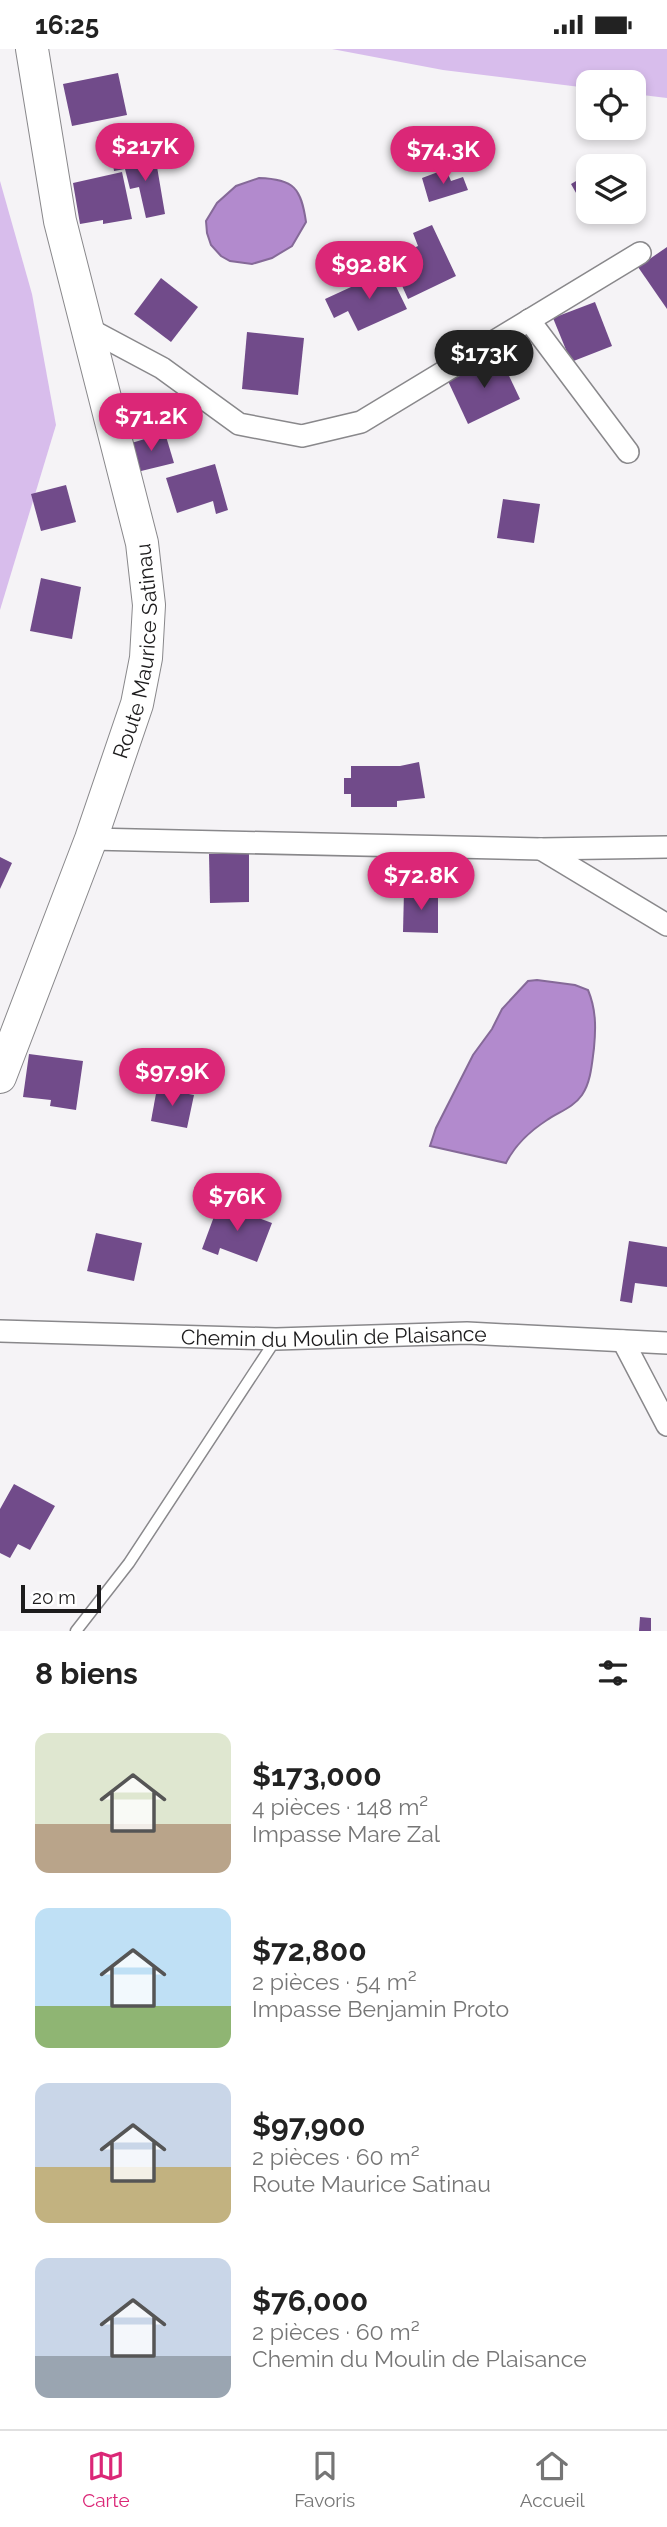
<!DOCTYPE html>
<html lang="fr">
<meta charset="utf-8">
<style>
body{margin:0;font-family:Raleway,sans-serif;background:#f6f6f6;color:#222;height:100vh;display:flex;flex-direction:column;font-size:26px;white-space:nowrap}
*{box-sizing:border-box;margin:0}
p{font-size:23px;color:#767676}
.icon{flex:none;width:38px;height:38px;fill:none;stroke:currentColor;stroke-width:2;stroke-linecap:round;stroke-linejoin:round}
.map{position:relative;height:1582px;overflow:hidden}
.details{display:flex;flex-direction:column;background:#fff;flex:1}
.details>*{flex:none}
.tools{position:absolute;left:576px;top:21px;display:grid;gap:14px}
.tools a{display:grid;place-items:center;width:70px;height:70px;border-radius:14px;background:#fff;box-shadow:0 4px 10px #0003;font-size:35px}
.scale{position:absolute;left:21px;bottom:18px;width:80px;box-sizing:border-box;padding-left:7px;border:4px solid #1c1b1c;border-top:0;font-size:19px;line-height:24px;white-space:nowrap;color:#1c1b1c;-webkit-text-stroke:5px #fff;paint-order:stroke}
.price{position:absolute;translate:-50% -60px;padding:0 16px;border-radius:24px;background:#db2777;color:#fff;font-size:23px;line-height:46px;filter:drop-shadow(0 2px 4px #0008)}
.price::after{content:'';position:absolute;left:50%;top:42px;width:21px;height:16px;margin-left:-10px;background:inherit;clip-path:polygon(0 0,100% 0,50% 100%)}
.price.active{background:#222;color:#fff}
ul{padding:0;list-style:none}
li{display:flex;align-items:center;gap:21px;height:175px;padding:0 35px}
li span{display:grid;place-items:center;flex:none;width:196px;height:140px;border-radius:14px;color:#555}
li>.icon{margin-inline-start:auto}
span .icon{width:84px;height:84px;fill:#fffc;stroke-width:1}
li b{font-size:30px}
h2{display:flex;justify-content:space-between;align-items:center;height:84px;padding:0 35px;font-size:30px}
.status{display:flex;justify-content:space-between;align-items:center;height:49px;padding:0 35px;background:#fff;direction:ltr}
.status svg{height:19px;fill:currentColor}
.tabs{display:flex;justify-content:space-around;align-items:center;height:98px;border-top:2px solid #e0e0e0;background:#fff;font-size:19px;color:#767676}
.tabs a{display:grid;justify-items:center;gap:4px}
.tabs .active{color:#db2777}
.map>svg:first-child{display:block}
</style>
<div class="status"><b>16:25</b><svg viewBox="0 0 49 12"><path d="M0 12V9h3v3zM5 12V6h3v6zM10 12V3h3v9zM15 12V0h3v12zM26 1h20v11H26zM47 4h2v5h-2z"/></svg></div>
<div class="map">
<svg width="667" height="1582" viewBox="0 0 667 1582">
<rect width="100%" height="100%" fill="#f5f3f6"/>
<g fill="#d8bdec">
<polygon points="332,0 667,0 667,49 634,45 634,33 588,33 588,39 443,21"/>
<polygon points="0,132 32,245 56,376 0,561"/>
</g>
<g fill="#b28acd" stroke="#856998" stroke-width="2">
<path d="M259 129C294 130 301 139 306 173L292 197 272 209 252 215 230 212 221 207 211 196 207 184 206 172 217 154 236 137Z"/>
<path d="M537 931 575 936 588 941C596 960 596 978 594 999 592 1014 591 1033 582 1046 573 1059 558 1063 547 1071 530 1082 515 1096 506 1114L430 1097 436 1079 473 1006 492 980 502 960 528 932Z"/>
</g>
<g fill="#714b8a">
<polygon points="118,24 127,66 72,77 63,35"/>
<polygon points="155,106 165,165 146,169 139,138 130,140 125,120 114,122 113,115"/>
<polygon points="446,120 451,132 463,128 468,141 429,153 422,129"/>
<polygon points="122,123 132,170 103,175 103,171 80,175 73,134"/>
<polygon points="588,125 588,163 597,163 589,167 571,135"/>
<polygon points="432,176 456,227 408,250 390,210 418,197 413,184"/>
<polygon points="667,198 667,260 638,218"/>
<polygon points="388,221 407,260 358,282 348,262 334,269 325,250"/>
<polygon points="161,229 198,258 171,293 134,265"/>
<polygon points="595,253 612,297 571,313 553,269"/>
<polygon points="247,283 304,289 298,346 242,340"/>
<polygon points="500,308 520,350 468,375 448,332"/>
<polygon points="165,384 174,414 137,423 128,395"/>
<polygon points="215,415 228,461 216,465 213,452 177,464 166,429"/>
<polygon points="66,436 76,473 41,482 31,445"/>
<polygon points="503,450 540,455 534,494 497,489"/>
<polygon points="41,529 81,538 72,590 30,582"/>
<polygon points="419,713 425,749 397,752 397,758 351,758 351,745 344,745 344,729 351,729 351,717 400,717"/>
<polygon points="249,804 249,853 210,854 209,805"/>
<polygon points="0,808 12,814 0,840"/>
<polygon points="404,842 438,842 438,884 403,883"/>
<polygon points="29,1005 83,1012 76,1061 50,1057 51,1051 23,1048"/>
<polygon points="157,1039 194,1046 187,1079 151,1072"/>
<polygon points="219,1154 272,1174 257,1213 220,1199 218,1206 202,1200"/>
<polygon points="96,1184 142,1194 134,1232 87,1222"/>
<polygon points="629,1192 667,1198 667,1238 635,1234 632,1254 620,1252"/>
<polygon points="14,1435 55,1457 30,1501 18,1495 10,1509 0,1504 0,1460"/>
<polygon points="640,1568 651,1569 651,1582 639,1582"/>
</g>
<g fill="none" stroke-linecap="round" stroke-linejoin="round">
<defs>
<polyline id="lane" points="76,1582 129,1514 276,1290"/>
<g id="street">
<polyline points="529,271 628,403"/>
<polyline points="89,280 162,319 239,375 302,387 361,373 640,204"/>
<polyline points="91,790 541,800 667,798"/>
<polyline points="541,800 667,876"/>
<path id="s1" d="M0 1282 276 1290 467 1284 667 1294"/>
<polyline points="623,1292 667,1376"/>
</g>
<g id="secondary">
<path id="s2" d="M0 1028 91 790 137 655 146 609 149 556 142 494 60 172 32 0"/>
</g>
</defs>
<use href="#lane" stroke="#89888b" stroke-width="13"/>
<use href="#street" stroke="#89888b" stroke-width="24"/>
<use href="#secondary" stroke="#89888b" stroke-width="34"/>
<use href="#lane" stroke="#fff" stroke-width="10"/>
<use href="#street" stroke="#fff" stroke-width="21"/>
<use href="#secondary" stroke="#fff" stroke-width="32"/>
</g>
<g text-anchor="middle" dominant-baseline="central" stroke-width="7" stroke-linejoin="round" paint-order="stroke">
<g font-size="21" fill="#1c1b1c" stroke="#fff">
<text stroke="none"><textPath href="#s2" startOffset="450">Route Maurice Satinau</textPath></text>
<text stroke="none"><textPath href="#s1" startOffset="334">Chemin du Moulin de Plaisance</textPath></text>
</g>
</g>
</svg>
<div class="tools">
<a><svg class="icon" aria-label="locate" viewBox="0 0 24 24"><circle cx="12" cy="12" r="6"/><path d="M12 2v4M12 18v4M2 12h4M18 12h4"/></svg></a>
<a><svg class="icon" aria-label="layers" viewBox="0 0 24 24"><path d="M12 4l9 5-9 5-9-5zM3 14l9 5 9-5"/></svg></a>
</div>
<div class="scale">20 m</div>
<b class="price" style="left:145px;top:134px">$217K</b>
<b class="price" style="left:443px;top:137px">$74.3K</b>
<b class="price" style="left:369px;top:252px">$92.8K</b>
<b class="price active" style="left:484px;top:341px">$173K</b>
<b class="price" style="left:151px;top:404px">$71.2K</b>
<b class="price" style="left:421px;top:863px">$72.8K</b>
<b class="price" style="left:172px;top:1059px">$97.9K</b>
<b class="price" style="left:237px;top:1184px">$76K</b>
</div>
<section class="details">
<h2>8 biens<svg class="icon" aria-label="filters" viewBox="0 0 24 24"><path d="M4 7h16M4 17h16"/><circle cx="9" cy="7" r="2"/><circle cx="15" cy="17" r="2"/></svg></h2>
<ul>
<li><span style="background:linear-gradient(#dfe7d0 65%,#b9a48a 0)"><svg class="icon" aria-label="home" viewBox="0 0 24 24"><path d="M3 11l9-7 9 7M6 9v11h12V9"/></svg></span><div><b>$173,000</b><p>4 pièces · 148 m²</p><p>Impasse Mare Zal</p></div></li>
<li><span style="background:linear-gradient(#bfe0f5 70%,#8fb573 0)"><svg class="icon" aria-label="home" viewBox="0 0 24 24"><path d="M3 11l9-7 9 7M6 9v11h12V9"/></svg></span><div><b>$72,800</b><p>2 pièces · 54 m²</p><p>Impasse Benjamin Proto</p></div></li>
<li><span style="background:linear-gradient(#c9d6e8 60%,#c2b280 0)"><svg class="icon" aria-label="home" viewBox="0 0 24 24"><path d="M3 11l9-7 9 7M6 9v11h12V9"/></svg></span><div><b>$97,900</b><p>2 pièces · 60 m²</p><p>Route Maurice Satinau</p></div></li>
<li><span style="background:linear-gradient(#c9d6e8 70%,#9aa5b1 0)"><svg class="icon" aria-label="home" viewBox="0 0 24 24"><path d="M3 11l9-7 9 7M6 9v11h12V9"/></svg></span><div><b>$76,000</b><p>2 pièces · 60 m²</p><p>Chemin du Moulin de Plaisance</p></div></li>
</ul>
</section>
<nav class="tabs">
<a class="active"><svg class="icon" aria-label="map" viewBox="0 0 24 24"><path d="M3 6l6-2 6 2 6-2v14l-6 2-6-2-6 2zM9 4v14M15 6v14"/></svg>Carte</a>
<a><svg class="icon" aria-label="saved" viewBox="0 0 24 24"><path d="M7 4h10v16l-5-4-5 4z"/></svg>Favoris</a>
<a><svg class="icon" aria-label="home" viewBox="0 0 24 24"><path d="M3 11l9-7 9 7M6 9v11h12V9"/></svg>Accueil</a>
</nav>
